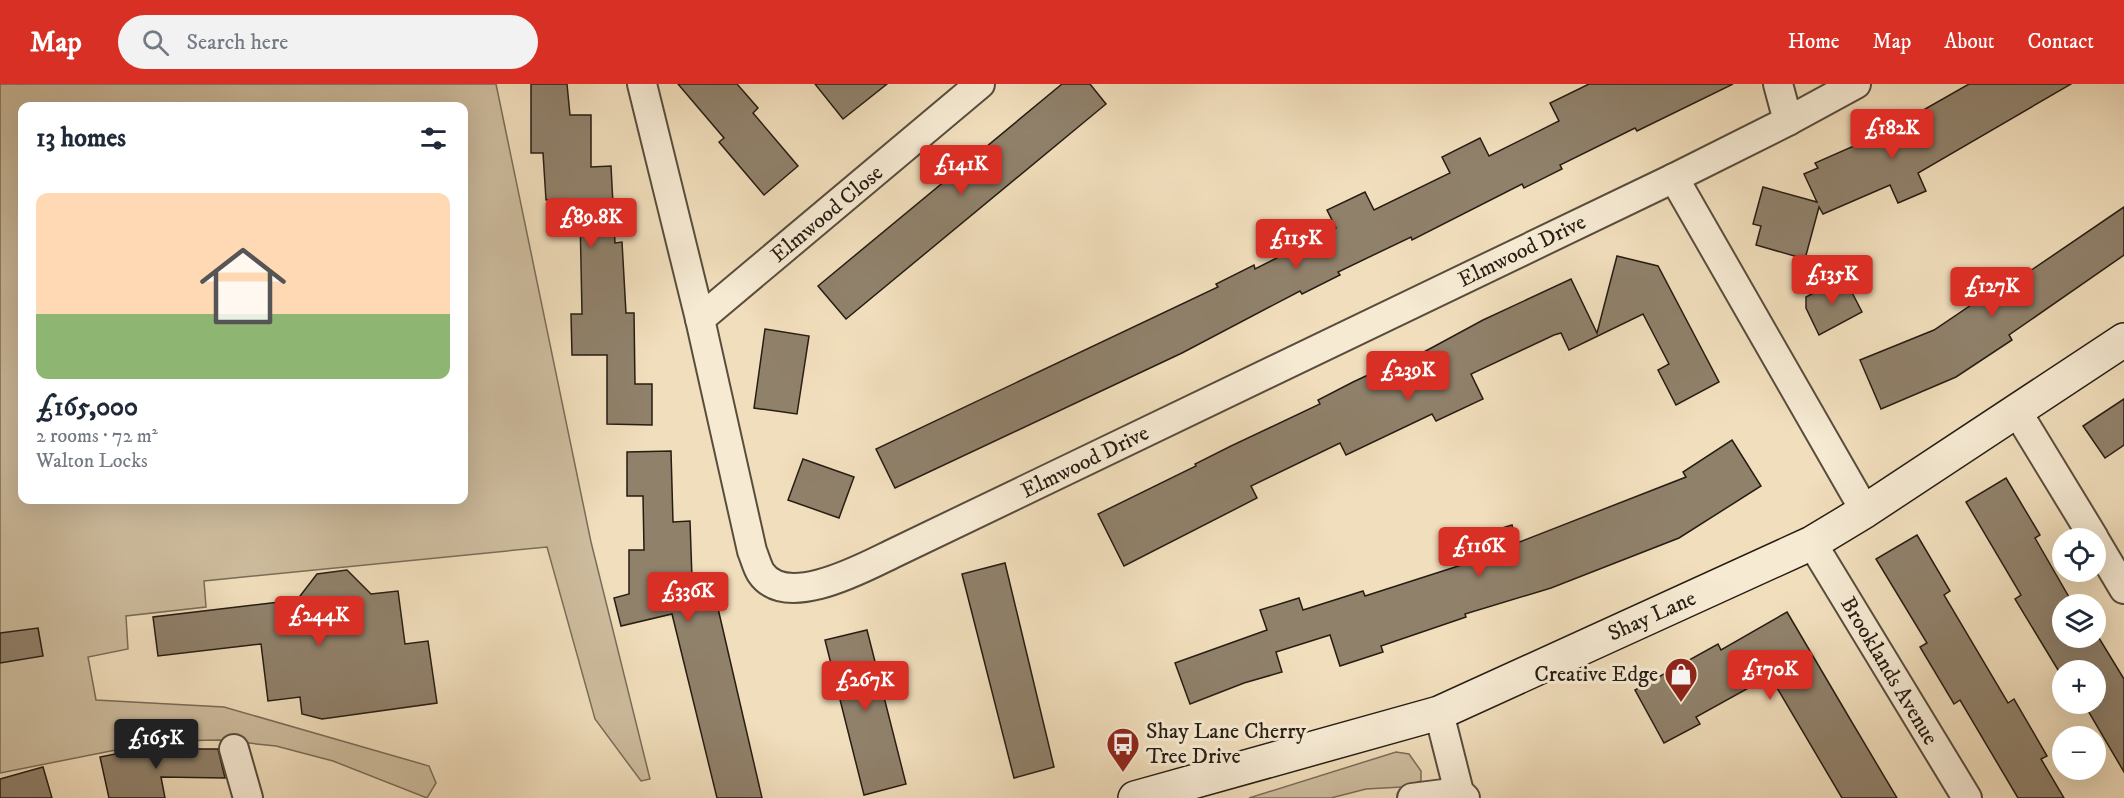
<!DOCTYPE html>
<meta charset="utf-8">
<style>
body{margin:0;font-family:"IM FELL DW Pica",serif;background:#f2f2f3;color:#1f2937;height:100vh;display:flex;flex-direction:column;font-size:22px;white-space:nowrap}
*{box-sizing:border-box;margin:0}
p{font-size:20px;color:#747a83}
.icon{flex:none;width:33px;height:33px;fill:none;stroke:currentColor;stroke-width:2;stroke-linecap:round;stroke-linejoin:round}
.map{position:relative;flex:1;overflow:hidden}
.details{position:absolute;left:18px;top:18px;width:450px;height:402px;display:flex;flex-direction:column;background:#fff;border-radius:12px;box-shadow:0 6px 24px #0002}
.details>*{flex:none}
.controls{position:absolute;left:2052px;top:444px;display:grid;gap:12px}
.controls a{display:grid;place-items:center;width:54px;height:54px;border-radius:50%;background:#fff;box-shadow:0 6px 24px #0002;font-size:30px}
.price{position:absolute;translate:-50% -51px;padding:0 14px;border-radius:6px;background:#d93025;color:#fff;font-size:20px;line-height:39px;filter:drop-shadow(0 2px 3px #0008)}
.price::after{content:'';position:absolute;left:50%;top:36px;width:18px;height:14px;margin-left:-9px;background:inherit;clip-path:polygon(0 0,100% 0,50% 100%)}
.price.on{background:#222;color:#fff}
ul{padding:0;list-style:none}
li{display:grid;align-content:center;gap:12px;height:318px;padding:0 18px}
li+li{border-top:2px solid #e0e1e3}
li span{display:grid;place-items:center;height:186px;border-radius:12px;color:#555}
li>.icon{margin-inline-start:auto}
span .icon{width:108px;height:108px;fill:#fffc;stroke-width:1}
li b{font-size:26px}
h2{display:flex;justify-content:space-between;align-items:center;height:72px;padding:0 18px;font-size:26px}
header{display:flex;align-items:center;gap:36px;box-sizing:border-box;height:84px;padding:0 30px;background:#d93025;color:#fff}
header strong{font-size:28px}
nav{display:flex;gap:33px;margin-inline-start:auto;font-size:21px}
.search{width:420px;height:54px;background:#f2f2f3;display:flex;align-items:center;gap:15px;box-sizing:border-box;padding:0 21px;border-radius:33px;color:#747a83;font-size:22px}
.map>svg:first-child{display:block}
</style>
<header>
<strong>Map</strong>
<div class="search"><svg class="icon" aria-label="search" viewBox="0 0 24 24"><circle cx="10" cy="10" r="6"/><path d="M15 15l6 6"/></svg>Search here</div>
<nav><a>Home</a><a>Map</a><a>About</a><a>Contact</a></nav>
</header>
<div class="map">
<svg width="2124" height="714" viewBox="0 0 2124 714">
<rect width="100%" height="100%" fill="#f1debc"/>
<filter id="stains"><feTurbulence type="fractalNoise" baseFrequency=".00333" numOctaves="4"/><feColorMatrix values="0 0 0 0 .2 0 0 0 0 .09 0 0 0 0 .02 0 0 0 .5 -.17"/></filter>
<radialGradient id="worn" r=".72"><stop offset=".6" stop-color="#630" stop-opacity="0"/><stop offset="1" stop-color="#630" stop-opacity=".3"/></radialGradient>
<g fill="#cebd9f" stroke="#7a6d59" stroke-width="1.5" fill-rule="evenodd">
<path d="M0 0H496L591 458 650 695 641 697 595 635 547 463 204 497 206 523 126 532 128 565 88 573 96 616 224 623 429 682 436 699 427 714 333 677 276 662 220 656 161 657 0 689ZM22 22H464V416H22Z"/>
<polygon points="1396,668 1409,670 1421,687 1421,697 1402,703 1366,705 1331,714 1249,714"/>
</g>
<g fill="#90816b" stroke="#261d13" stroke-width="1.5">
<polygon points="531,0 567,0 570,31 591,31 591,83 611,82 615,159 622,158 626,229 634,229 635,300 652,300 652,341 607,340 607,271 572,271 571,230 582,230 580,130 559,131 559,115 546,116 543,69 531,69"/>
<polygon points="678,0 737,0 758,24 753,29 798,82 764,111 719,58 724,54"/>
<polygon points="815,0 887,0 843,35"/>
<polygon points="1062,0 1090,0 1106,20 846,235 818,202"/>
<polygon points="1589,0 1733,0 1637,47 1635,44 1560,81 1562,85 1524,104 1522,100 1412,156 1411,153 1338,188 1340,191 1302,210 1300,207 1182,269 895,404 876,365 1218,203 1216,200 1254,181 1255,185 1336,144 1327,126 1365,108 1374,126 1450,89 1442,73 1480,54 1489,72 1559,37 1550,19"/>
<polygon points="1969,0 2071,0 1918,89 1926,107 1898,119 1890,101 1823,130 1819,123 1805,175 1756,161 1761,142 1753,140 1763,103 1817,118 1804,90 1818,84 1815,79 1913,36 1911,33"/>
<polygon points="2124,123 2124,171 2009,251 2012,256 1956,293 1881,325 1860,276 1934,246 1983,213 1986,217"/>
<polygon points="1617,172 1658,182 1719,298 1676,321 1658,286 1669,280 1643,230 1569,266 1561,249 1554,251 1471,290 1483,315 1436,337 1432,330 1346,371 1340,359 1251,402 1257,414 1124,482 1098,430 1196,382 1195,380 1231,362 1320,320 1318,316 1353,298 1409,272 1411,275 1483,236 1571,195 1597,249"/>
<polygon points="1844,193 1862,228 1819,251 1806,224 1806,213"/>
<polygon points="765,245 809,252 797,330 754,324"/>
<polygon points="2124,315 2124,361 2105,374 2083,342"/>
<polygon points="1732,356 1761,402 1679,454 1551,504 1465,530 1466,533 1381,562 1383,568 1340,582 1330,551 1276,568 1282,588 1244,599 1190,620 1175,579 1267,546 1260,526 1299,514 1303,526 1363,507 1365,512 1477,476 1470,454 1512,441 1517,459 1686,393 1683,388"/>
<polygon points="671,367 673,438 690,437 692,494 710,490 762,714 717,714 672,530 621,542 614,514 629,510 629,466 644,466 643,412 627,412 627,368"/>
<polygon points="803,375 854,393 839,434 788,416"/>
<polygon points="2006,394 2040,451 2035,454 2073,520 2062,520 2062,554 2099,554 2124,595 2124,688 2084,620 2096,620 2096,586 2058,586 2015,515 2021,511 1966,418"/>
<polygon points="1917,451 1950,507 1944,511 2008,619 2014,615 2047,672 2041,675 2064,714 2018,714 1960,616 1954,620 1920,563 1927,559 1876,475"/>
<polygon points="1005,479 1054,683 1014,694 962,490"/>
<polygon points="347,486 371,510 398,507 405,560 428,557 437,619 322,635 302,630 300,613 268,617 261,560 158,572 153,533 297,516 317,490"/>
<polygon points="1787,528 1850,635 1897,714 1842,714 1770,592 1696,633 1700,640 1664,659 1635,606 1718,560 1721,566"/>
<polygon points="38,544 43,572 0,579 0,549"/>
<polygon points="867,546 906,700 864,711 825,556"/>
<polygon points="155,662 155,665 218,665 225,694 161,693 165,714 109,714 100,673"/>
<polygon points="43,683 52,714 0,714 0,695"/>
</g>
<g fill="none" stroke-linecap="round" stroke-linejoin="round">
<defs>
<g id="minor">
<path d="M642 0 700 235 752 467C755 474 757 483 761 489 786 526 863 484 892 470L1674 94 1788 37 1856 0"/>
<polyline points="1778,0 1788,37"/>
<polyline points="1674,94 1865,427"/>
<polyline points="700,235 980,0"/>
<polyline points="2016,326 2094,454"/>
<polyline points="2096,458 2124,505"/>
<polyline points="1812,459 1967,714"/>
<polyline points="1439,629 1459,708 1465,714"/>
<polyline points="234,665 248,714"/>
<polyline points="1412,714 1459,708"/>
</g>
<polyline id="secondary" points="1135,714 1439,629 1812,459 1865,427 2124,256"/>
</defs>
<use href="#minor" stroke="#594d3d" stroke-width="32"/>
<use href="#secondary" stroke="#261d13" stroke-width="36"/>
<use href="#minor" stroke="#f6ead3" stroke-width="28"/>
<use href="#secondary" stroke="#f6ead3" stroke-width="33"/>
</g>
<defs>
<symbol id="shop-pin" viewBox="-11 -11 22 30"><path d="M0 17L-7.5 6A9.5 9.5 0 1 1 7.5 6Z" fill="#8f2418" stroke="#f6ead3"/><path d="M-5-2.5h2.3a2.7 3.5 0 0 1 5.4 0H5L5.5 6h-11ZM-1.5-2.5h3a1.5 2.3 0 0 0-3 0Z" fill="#fff"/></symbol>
<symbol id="bus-pin" viewBox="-11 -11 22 30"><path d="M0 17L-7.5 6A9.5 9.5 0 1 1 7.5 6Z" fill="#8f2418" stroke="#f6ead3"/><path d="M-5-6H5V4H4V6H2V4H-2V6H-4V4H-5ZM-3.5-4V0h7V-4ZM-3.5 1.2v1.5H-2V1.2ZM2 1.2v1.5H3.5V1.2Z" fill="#fff"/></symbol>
</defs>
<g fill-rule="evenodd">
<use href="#shop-pin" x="1662" y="571" width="38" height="52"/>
<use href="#bus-pin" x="1104" y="641" width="38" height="52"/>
</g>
<g text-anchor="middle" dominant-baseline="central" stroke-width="6" stroke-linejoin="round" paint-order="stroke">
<g font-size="22" fill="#261d13" stroke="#f6ead3">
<text transform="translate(827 130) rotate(-40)">Elmwood Close</text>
<text transform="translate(1522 167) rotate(-26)">Elmwood Drive</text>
<text transform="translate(1085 378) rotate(-26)">Elmwood Drive</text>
<text transform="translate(1652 532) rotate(-24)">Shay Lane</text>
<text transform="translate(1889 587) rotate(59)">Brooklands Avenue</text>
</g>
<g font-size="22" fill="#261d13" stroke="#f6ead3" text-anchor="end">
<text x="1658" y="590">Creative Edge</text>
<text x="1146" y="647" text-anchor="start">Shay Lane Cherry<tspan x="1146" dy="25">Tree Drive</tspan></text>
</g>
</g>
<rect width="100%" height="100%" filter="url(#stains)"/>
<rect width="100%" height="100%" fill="url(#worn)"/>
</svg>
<div class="controls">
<a><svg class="icon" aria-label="locate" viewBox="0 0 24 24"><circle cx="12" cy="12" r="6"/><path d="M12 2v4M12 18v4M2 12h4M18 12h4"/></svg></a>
<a><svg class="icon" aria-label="layers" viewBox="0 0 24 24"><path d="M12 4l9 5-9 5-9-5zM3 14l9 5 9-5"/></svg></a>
<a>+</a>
<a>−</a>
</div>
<b class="price" style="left:1892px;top:76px">£182K</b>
<b class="price" style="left:961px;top:112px">£141K</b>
<b class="price" style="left:591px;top:165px">£89.8K</b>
<b class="price" style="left:1296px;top:186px">£115K</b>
<b class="price" style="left:1832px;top:222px">£135K</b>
<b class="price" style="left:1992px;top:234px">£127K</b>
<b class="price" style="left:1408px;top:318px">£239K</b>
<b class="price" style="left:1479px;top:494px">£116K</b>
<b class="price" style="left:688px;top:539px">£336K</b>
<b class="price" style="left:319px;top:563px">£244K</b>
<b class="price" style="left:1770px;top:617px">£170K</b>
<b class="price" style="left:865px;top:628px">£267K</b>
<b class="price on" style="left:156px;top:686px">£165K</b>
<section class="details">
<h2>13 homes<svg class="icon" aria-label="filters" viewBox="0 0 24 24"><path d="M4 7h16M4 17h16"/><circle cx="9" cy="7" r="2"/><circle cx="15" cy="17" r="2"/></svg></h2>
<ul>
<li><span style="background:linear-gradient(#ffd9b3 65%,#8fb573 0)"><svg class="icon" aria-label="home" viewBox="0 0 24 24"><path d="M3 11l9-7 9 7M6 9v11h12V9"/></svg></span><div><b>£165,000</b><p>2 rooms · 72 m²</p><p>Walton Locks</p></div></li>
</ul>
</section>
</div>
